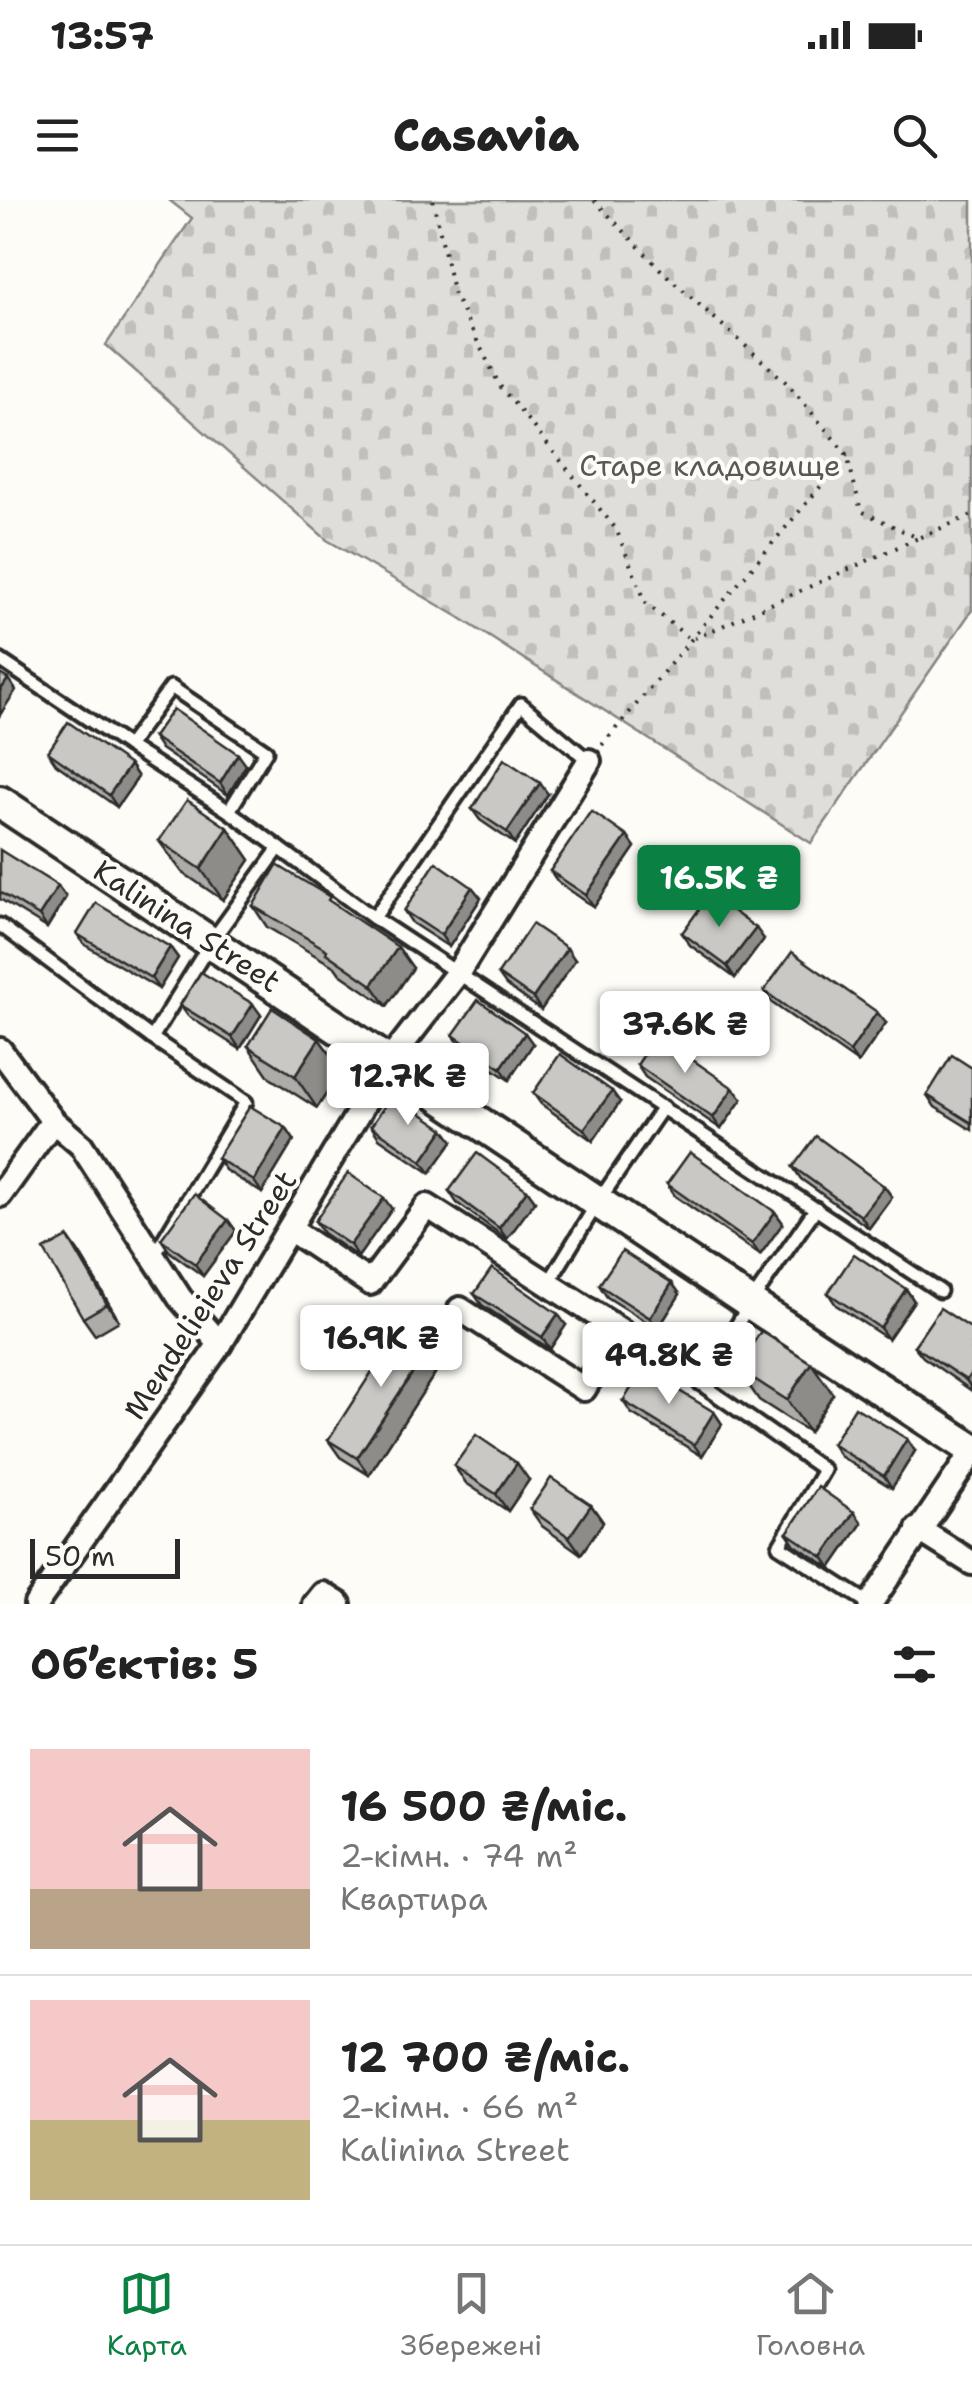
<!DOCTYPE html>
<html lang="uk">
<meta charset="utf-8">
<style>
body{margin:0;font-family:"Shantell Sans",sans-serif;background:#f2f2f2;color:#222;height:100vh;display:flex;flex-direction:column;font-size:38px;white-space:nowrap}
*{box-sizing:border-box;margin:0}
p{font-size:32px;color:#767676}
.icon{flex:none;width:55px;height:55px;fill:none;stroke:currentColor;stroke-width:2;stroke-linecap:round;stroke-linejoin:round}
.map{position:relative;height:1404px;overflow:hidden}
.sheet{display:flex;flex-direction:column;background:#fff;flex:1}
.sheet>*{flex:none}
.scale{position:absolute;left:30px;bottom:25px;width:150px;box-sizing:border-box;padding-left:10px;border:5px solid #2b2b2b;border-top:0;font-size:28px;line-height:35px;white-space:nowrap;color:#2b2b2b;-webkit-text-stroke:8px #fdfcf7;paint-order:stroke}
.price{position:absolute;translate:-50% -85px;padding:0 22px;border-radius:10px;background:#fff;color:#222;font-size:32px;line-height:65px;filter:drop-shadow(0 2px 5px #0008)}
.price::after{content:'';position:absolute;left:50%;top:60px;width:30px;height:22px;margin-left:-15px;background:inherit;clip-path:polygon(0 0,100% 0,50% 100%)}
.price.selected{background:#0b8043;color:#fff}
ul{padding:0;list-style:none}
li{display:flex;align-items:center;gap:30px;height:250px;padding:0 30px}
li+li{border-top:2px solid #e0e0e0}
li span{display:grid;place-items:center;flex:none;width:280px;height:200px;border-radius:0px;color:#555}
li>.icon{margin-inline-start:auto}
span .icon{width:120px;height:120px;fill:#fffc;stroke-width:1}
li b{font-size:42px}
h2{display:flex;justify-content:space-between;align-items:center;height:120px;padding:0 30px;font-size:42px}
.status{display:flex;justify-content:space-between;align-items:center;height:70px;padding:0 50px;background:#fff;direction:ltr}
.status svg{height:28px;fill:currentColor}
header{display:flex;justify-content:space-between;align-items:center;height:130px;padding:0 30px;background:#fff;font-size:45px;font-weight:800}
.dock{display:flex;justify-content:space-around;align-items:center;height:140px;border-top:2px solid #e0e0e0;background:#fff;font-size:28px;color:#767676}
.dock a{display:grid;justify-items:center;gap:5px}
.dock .selected{color:#0b8043}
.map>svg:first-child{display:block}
</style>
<div class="status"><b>13:57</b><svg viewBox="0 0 49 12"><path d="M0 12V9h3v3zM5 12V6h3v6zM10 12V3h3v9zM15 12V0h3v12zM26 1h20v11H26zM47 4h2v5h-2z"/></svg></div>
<header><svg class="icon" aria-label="menu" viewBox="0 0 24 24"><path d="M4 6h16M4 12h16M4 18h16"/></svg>Casavia<svg class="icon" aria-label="search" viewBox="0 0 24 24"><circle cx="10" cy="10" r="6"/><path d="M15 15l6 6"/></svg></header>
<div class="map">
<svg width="972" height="1404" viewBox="0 0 972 1404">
<defs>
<pattern id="cemetery-stones" width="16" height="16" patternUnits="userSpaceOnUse" patternTransform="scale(2.5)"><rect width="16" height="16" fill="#dfdeda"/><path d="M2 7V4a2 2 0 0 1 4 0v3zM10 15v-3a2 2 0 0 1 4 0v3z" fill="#c0bfbb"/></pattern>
</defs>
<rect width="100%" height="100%" fill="#fdfcf7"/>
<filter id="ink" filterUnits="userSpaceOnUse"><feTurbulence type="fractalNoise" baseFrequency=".01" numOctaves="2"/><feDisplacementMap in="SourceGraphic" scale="20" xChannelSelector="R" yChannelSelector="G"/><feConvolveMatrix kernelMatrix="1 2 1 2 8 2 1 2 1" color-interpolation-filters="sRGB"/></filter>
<g filter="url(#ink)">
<polygon fill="url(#cemetery-stones)" stroke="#858482" stroke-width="2.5" points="169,0 972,0 972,410 811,643 457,416 327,340 106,145 192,18"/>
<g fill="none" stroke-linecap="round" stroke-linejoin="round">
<defs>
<g id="service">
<polyline points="0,460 128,546 171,487 266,551 229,611 374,718 940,1091"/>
<polyline points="128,546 229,611"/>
<polyline points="374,718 521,504 589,561"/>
<polyline points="0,725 152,838 246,902 153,1057"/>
<polyline points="152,838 211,742 279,648"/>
<polyline points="816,1008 749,1105 701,1184 824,1270 779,1346 870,1404"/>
<polyline points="548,1084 598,1002 663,907"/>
<polyline points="620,1130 701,1184"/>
</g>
<g id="minor">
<polyline points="0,850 53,921 81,945 180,1098 220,1144"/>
<polyline points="0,995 53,921"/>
<polyline points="291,1030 370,1083 427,1006 620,1130 584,1189 460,1109"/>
<polyline points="918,1329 972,1363"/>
<polyline points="36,1404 220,1144 390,860 459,771 589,561"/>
<polyline points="315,1404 323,1394 339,1404"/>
<polyline points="870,1404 972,1253"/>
</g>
<path id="tertiary" d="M0 602C324 817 645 1037 972 1249"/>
</defs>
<use href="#service" stroke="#2b2b2b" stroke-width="19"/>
<use href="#minor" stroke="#2b2b2b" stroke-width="30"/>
<use href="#tertiary" stroke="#2b2b2b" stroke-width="38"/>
<g stroke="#2b2b2b" stroke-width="4" stroke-dasharray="2.5 8" stroke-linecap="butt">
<polyline points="433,0 454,95 500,186 616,329 646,403 691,440 918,338"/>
<polyline points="594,0 663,72 788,184 847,255 861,311 918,338 972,315"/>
<polyline points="602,545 847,255"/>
</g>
<use href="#service" stroke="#fdfcf7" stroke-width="11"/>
<use href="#minor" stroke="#fdfcf7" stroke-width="22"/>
<use href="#tertiary" stroke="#fdfcf7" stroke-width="30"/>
</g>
<g fill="#adaca9" stroke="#2b2b2b" stroke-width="2.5">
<polygon points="153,537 246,565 228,595 161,549"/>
<polygon points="48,552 130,565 138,577 117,607 56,564"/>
<polygon points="548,594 515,644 480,620 472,609"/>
<polygon points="228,628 250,660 223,700 182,672 159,641"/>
<polygon points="627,636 635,647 594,707 558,682 550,671"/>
<polygon points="0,650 66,697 47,728 0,699"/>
<polygon points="472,687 481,698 449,747 412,723 404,711"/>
<polygon points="335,704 413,768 387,806 340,774 335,767 267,727 253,706"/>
<polygon points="682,733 764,739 735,778 690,745"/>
<polygon points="77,734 170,747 178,758 159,789 85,745"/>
<polygon points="575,760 541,810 506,785 498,774"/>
<polygon points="764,791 886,823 858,863 772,803"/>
<polygon points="180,805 261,815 240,849 188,816"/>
<polygon points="453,835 533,844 509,880 461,847"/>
<polygon points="319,839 342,870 317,908 270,878 248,846"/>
<polygon points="637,865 742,899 721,929 645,877"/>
<polygon points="972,868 972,930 935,907 927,895"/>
<polygon points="533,893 620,902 593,941 541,904"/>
<polygon points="371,926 453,941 430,973 379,938"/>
<polygon points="286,928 294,940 262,993 225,970 217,958"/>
<polygon points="793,967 884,986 892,997 869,1028 801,979"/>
<polygon points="667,984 775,1012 783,1023 760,1055 675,996"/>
<polygon points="527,990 535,1001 507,1039 457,1003 449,991"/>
<polygon points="392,1009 358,1057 323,1033 315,1021"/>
<polygon points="228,1020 236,1031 203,1076 169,1051 161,1039"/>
<polygon points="80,1054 119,1121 95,1135 83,1118"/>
<polygon points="672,1083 680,1094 658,1129 607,1097 599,1085"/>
<polygon points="906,1089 914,1101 888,1139 836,1105 828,1093"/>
<polygon points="474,1094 566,1125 550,1149 482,1105"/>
<polygon points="972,1129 972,1191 923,1157 914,1146"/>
<polygon points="445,1158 369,1275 340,1257 328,1240"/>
<polygon points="737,1168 833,1194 809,1232 759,1200"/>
<polygon points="623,1201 714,1212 722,1224 702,1256 631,1213"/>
<polygon points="832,1244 915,1251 892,1288 840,1256"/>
<polygon points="454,1266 529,1280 508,1311 466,1283"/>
<polygon points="591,1305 603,1322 581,1354 542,1326 530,1309"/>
<polygon points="854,1312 862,1323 831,1368 795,1345 787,1333"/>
</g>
<g fill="#8d8c89" stroke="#2b2b2b" stroke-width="2.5">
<polygon points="8,479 16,490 0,515 0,491"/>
<polygon points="238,554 246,565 228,595 220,583"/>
<polygon points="130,565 138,577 117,607 109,595"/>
<polygon points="540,583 548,594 515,644 507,632"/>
<polygon points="228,628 250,660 223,700 201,669"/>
<polygon points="627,636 635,647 594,707 586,695"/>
<polygon points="58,686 66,697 47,728 39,716"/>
<polygon points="472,687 481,698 449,747 441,735"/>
<polygon points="756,728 764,739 735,778 727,766"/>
<polygon points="170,747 178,758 159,789 151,778"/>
<polygon points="398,747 413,768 387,806 372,785"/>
<polygon points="567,748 575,760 541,810 533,798"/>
<polygon points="253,804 261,815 240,849 232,837"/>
<polygon points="877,812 886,823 858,863 850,852"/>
<polygon points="525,833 533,844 509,880 501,868"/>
<polygon points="319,839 342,870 317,908 295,876"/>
<polygon points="733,888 742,899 721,929 713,918"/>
<polygon points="612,891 620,902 593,941 584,929"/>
<polygon points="286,928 294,940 262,993 254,981"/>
<polygon points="444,929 453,941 430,973 422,961"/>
<polygon points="884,986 892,997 869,1028 861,1016"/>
<polygon points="527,990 535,1001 507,1039 499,1028"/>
<polygon points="384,998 392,1009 358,1057 350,1045"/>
<polygon points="775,1012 783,1023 760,1055 752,1044"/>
<polygon points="228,1020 236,1031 203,1076 195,1064"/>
<polygon points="68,1037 80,1054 119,1121 107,1104"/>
<polygon points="672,1083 680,1094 658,1129 650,1118"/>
<polygon points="906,1089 914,1101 888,1139 880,1128"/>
<polygon points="558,1114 566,1125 550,1149 542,1137"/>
<polygon points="433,1141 445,1158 369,1275 357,1258"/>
<polygon points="811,1163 833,1194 809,1232 787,1200"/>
<polygon points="972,1172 972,1189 966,1180"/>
<polygon points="714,1212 722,1224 702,1256 694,1245"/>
<polygon points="907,1239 915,1251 892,1288 884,1276"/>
<polygon points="517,1263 529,1280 508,1311 496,1294"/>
<polygon points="591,1305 603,1322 581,1354 569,1337"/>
<polygon points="854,1312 862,1323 831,1368 823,1357"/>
</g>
<g fill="#c9c8c4" stroke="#2b2b2b" stroke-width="2.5">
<polygon points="0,474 8,479 0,491"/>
<polygon points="173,509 238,554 220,583 153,537"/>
<polygon points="68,522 130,565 109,595 48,552"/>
<polygon points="504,559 540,583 507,632 472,609"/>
<polygon points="187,600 228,628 201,669 159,641"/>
<polygon points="591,611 627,636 586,695 550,671"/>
<polygon points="0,650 58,686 39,716 0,692"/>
<polygon points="436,662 472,687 441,735 404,711"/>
<polygon points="277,665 330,697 328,700 398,747 372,785 326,753 327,750 253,706"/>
<polygon points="710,694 756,728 727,766 682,733"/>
<polygon points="96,703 170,747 151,778 77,734"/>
<polygon points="532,724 567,748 533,798 498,774"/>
<polygon points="792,752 877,812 850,852 764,791"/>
<polygon points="201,772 253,804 232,837 180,805"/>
<polygon points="478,800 525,833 501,868 453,835"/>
<polygon points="272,808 319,839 295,876 248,846"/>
<polygon points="657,835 733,888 713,918 637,865"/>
<polygon points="560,854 612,891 584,929 533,893"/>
<polygon points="952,855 972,868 972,923 927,895"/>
<polygon points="393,894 444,929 422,961 371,926"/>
<polygon points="250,906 286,928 254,981 217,958"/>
<polygon points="816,936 884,986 861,1016 793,967"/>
<polygon points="690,952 775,1012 752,1044 667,984"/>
<polygon points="477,953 527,990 499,1028 449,991"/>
<polygon points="348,973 384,998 350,1045 315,1021"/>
<polygon points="194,994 228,1020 195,1064 161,1039"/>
<polygon points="68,1037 107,1104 83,1118 44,1050"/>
<polygon points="622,1051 672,1083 650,1118 599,1085"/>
<polygon points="854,1054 906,1089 880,1128 828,1093"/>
<polygon points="492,1068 558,1114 542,1137 474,1094"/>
<polygon points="940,1108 972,1129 972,1172 966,1180 914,1146"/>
<polygon points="404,1122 433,1141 357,1258 328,1240"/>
<polygon points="761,1131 811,1163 787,1200 737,1168"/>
<polygon points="643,1169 714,1212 694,1245 623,1201"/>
<polygon points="855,1207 907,1239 884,1276 832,1244"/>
<polygon points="476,1235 517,1263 496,1294 454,1266"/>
<polygon points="551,1278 591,1305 569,1337 530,1309"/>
<polygon points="818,1287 854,1312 823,1357 787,1333"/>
</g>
</g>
<g text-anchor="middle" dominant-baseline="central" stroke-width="8" stroke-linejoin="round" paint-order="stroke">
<g font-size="30" fill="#585857" stroke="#fdfcf7">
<text x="710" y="265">Старе кладовище</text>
</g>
<g font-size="30" fill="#2b2b2b" stroke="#fdfcf7">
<text transform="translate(187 726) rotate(33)">Kalinina Street</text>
<text transform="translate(210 1095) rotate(-57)">Mendelieieva Street</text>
</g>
</g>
</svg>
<div class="scale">50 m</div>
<b class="price selected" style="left:719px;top:730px">16.5K ₴</b>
<b class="price" style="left:685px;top:876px">37.6K ₴</b>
<b class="price" style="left:408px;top:928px">12.7K ₴</b>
<b class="price" style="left:381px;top:1190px">16.9K ₴</b>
<b class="price" style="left:669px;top:1207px">49.8K ₴</b>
</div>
<section class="sheet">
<h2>Об’єктів: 5<svg class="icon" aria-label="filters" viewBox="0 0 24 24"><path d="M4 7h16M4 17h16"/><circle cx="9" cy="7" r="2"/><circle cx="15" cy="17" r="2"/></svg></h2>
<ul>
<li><span style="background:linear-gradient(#f6c9c9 70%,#b9a48a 0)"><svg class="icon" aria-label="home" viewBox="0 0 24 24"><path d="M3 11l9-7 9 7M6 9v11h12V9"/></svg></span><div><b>16 500 ₴/міс.</b><p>2-кімн. · 74 m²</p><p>Квартира</p></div></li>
<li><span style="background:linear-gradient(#f6c9c9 60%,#c2b280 0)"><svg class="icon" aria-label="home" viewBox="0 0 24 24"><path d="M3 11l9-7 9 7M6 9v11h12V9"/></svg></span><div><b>12 700 ₴/міс.</b><p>2-кімн. · 66 m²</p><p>Kalinina Street</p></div></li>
</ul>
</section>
<nav class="dock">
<a class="selected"><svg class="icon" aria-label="map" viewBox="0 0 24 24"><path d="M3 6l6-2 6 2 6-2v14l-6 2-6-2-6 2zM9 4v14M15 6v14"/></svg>Карта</a>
<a><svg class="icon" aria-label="saved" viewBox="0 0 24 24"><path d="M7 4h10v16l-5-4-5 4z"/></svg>Збережені</a>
<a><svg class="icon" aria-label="home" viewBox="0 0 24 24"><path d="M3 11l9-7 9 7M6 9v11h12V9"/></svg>Головна</a>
</nav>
